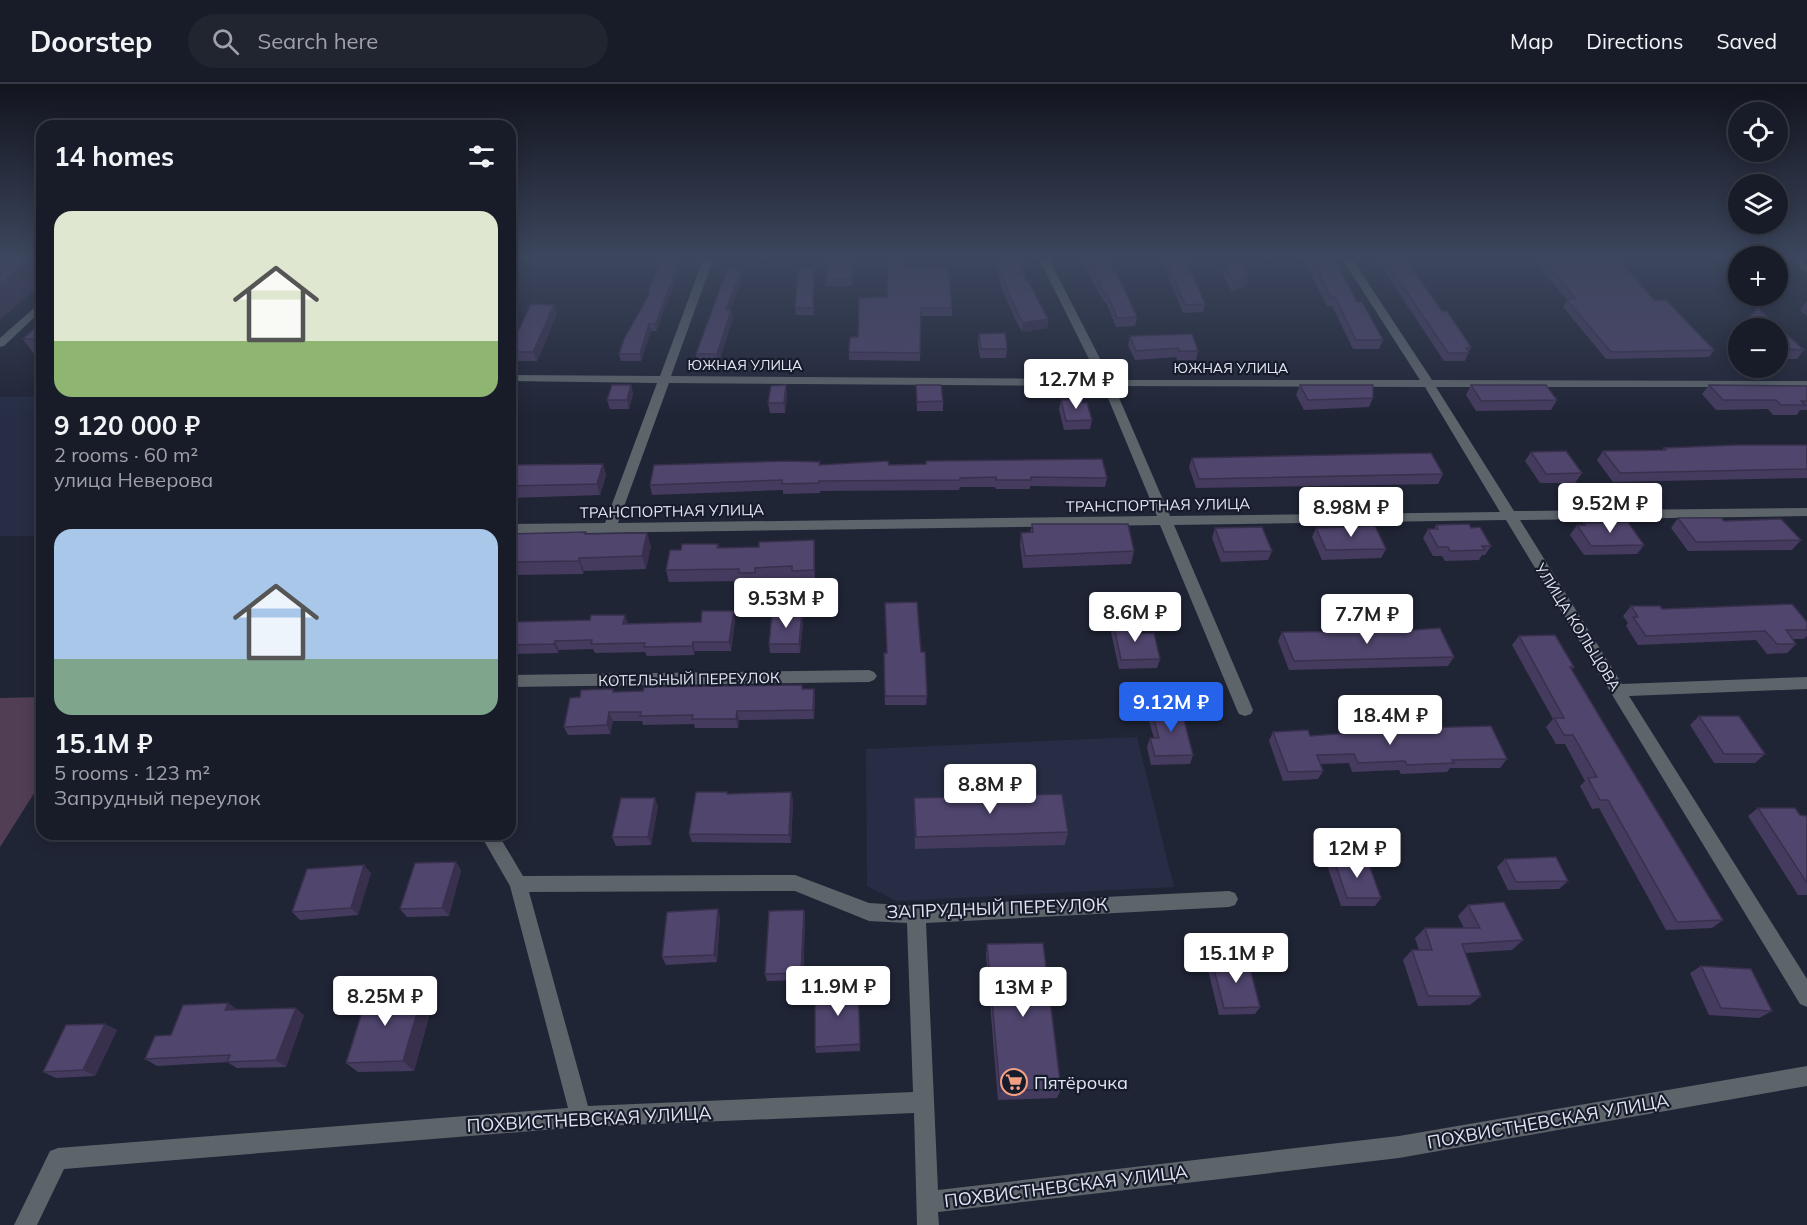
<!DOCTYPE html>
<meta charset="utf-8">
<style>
body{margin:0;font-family:Mulish,sans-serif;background:#212530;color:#f1f3f6;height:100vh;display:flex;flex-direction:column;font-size:22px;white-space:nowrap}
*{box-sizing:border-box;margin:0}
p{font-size:20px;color:#9fa1a8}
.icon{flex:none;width:33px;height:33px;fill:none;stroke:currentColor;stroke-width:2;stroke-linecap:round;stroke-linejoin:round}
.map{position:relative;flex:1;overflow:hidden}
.drawer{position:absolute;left:36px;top:36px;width:480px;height:720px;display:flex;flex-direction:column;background:#181c28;border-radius:18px;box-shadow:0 3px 15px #0003,0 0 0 2px #363a45}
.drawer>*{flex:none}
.buttons{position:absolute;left:1728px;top:18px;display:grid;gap:12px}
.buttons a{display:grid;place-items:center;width:60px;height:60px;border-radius:50%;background:#181c28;box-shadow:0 3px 15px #0003,0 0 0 2px #363a45;font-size:30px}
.price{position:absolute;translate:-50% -51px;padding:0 14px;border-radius:6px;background:#fff;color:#222;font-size:20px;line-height:39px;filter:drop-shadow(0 2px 3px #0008)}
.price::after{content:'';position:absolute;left:50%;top:36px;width:18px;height:14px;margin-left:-9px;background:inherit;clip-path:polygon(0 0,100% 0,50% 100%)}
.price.selected{background:#2563eb;color:#fff}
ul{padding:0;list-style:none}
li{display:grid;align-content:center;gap:12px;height:318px;padding:0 18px}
li span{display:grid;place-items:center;height:186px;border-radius:18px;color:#555}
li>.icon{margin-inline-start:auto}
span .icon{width:108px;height:108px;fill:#fffc;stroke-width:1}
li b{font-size:26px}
h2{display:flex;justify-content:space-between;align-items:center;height:72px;padding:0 18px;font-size:26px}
header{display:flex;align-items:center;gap:36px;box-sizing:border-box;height:84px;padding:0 30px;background:#181c28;border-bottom:2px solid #363a45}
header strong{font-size:28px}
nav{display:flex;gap:33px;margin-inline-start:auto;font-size:21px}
.search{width:420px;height:54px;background:#212530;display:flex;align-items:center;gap:15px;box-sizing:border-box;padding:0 21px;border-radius:33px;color:#9fa1a8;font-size:22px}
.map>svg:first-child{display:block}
</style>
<header>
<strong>Doorstep</strong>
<div class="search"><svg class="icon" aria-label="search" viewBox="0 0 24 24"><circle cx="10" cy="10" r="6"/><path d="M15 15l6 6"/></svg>Search here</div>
<nav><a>Map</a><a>Directions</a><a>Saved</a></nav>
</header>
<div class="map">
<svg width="1807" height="1141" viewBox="0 0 1807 1141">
<rect width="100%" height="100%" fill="#202536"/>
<g fill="#262d44">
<rect x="0" y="313" width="42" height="139"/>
<polygon points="1137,653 1174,803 897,817 867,802 866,665"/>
</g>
<polygon fill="#513d54" points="42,613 42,697 0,763 0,614"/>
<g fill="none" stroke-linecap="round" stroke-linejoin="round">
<g fill="#5d656b" fill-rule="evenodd">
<path d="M704 173H714L671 292 1099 295 1038 173H1048L1111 296H1420L1341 173H1351L1432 296 1807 297V303H1436L1514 427 1807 424V432L1520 436 1622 600 1807 593V605L1629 612 1807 895V923L1800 920 1506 436 1174 441 1253 626 1251 630 1245 632 1239 630 1237 626 1160 441 510 450V440L605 439 657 299 510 297V291L660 292ZM669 299 1103 302 1157 432 618 439ZM1114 302 1425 303 1500 428 1170 432Z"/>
<polygon points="1788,173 1799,173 1807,181 1807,189"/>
<polygon points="42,217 42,226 4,262 0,263 0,254"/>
<polygon points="869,586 874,588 877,592 874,596 869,598 510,603 510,591"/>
<path d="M480 750H498L523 792 795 791 869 819 916 822 1229 807 1235 809 1238 815 1235 821 1229 823 926 839 938 1106 1399 1052 1807 982V1002L1399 1074 938 1128 939 1141H917L914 1029 581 1043 64 1085 37 1141H14L50 1067 58 1064 568 1024 510 802ZM795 807 869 837 907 839 913 1008 588 1022 529 808Z"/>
</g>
</g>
<g fill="#453b5e">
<polygon points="661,173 659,241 656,247 651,247 641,277 621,277 619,270 649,212 648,209"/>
<polygon points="854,173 852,202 826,202 826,195"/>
<polygon points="997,173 1026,197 1048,235 1047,244 1022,248 1015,235 1001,203 997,181"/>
<polygon points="1079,173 1106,173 1137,233 1135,242 1116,243 1106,218 1104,218"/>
<polygon points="1160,173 1185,173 1205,220 1203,228 1183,229"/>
<polygon points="1302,173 1333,173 1357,218 1383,256 1379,265 1353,265 1332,222 1327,222"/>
<polygon points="1375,173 1404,173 1442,227 1471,263 1465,277 1444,277"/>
<polygon points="1531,173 1617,173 1654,216 1714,266 1709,273 1606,275 1563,223 1567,216"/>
<polygon points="1224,179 1249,191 1247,201 1232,208 1222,188"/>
<polygon points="814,184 814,231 796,231 795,224"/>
<polygon points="905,184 952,224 952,232 921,232 920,277 849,276 849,268 858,253 887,213"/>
<polygon points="742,196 730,226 733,234 719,278 697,278 696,270"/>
<polygon points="1807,217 1807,232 1800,226"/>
<polygon points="1758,224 1804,266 1797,275 1778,275 1778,244 1742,244 1748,234"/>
<polygon points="557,230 537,277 511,277 510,273 510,268"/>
<polygon points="42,237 42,274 37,274 23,255"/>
<polygon points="979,250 1007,265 1006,274 980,274 978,259"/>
<polygon points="1130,252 1198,267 1196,276 1177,276 1176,273 1135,276 1128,261"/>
<polygon points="631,301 633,310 629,325 610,325 607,316"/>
<polygon points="916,301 943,317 943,327 917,327"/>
<polygon points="1300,301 1373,314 1369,323 1304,326 1296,311"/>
<polygon points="1471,301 1557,316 1551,326 1476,327 1466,311"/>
<polygon points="1709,301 1807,302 1807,326 1800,326 1797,331 1773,331 1768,325 1716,326 1702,310"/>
<polygon points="787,311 785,329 770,329 768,319"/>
<polygon points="1061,316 1083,319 1092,336 1090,345 1064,346 1059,325"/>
<polygon points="1807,361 1807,394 1613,398 1597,376 1603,367 1662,366 1664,364"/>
<polygon points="1531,368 1582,389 1575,399 1540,399 1525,377"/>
<polygon points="1192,374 1443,390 1438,400 1196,404 1189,383"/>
<polygon points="603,380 606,391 600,411 510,414 510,381"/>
<polygon points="820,381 889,381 1107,394 1105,403 1030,402 1030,405 996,405 995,403 960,403 959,406 820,407 820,409 783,410 783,406 652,411 650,401"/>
<polygon points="1678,434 1724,437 1801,456 1792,466 1688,467 1671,444"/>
<polygon points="1584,439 1644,461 1637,470 1584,471 1570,451 1577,441 1582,441"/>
<polygon points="1032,440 1134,467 1131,480 1023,484 1020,461 1021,449 1030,449"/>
<polygon points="1436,441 1471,444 1491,462 1485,471 1482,471 1479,476 1445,477 1442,472 1433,472 1423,454 1428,445 1434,445"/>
<polygon points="1215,444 1272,467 1268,476 1221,478 1212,454"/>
<polygon points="1316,444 1386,465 1381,474 1322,476 1312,453"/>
<polygon points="510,450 586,450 651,462 646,485 584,487 583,490 512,491 511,489 510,489"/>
<polygon points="814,456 815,469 815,498 793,499 793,494 757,496 757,501 741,501 740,497 669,498 666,486 681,466 718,460 719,464 759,463"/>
<polygon points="1631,522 1807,538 1807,552 1804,555 1793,555 1796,560 1787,569 1767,570 1756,556 1638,561 1626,542 1628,539 1623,532"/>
<polygon points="735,536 731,567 695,567 694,571 647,572 645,568 595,569 593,565 559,566 558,569 511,570 510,567 510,551 628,540 701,538"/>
<polygon points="1113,538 1136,550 1160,575 1157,584 1119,585 1111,548"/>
<polygon points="803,539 800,569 770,569 769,560"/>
<polygon points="1282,548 1454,573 1448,582 1289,586 1278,557"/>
<polygon points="1519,552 1574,583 1572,586 1610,650 1723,836 1712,844 1666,846 1599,724 1592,725 1580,702 1585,697 1565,660 1556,660 1546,643 1553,635 1512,561"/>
<polygon points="921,568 927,612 926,621 885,621 884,569"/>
<polygon points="802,601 803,605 814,605 815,614 814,635 739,636 738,644 695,644 694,640 643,641 642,637 613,637 610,650 568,651 564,643 580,613 614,608"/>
<polygon points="1151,625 1193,671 1190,680 1151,681 1147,663 1150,654 1154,654 1148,634"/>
<polygon points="1699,632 1765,670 1755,679 1714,679 1690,641"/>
<polygon points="1346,642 1379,645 1507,675 1500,684 1450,684 1447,688 1401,690 1399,686 1352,688 1349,679 1320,680 1323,687 1318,695 1283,697 1269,657 1273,648 1310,652 1341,650"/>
<polygon points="727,708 728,710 791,708 793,717 791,759 692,758 689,750"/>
<polygon points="914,714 1068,748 1065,761 915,765"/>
<polygon points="658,722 651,761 616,762 612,753"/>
<polygon points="1758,724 1800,731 1807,732 1807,811 1798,811 1748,732"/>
<polygon points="1505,775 1568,797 1559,805 1508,806 1497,783"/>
<polygon points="1334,776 1381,814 1375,822 1341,822 1328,784"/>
<polygon points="461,786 449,832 407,833 400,825"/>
<polygon points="371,789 358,831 300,836 292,828"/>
<polygon points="1468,821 1523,856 1512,866 1465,869 1481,912 1470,921 1418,922 1403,876 1412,866 1419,866 1415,854 1425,844 1464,844 1458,832"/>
<polygon points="804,826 805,834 803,896 767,897 765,890"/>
<polygon points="720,833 717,878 666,881 662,873"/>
<polygon points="987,860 1061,1005 1057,1014 998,1016 986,871"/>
<polygon points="1212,878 1260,923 1255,930 1219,931 1208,886"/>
<polygon points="1701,882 1772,927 1759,934 1709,931 1690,889"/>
<polygon points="859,908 860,967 816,969 815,963 825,920"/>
<polygon points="433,918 414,987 358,988 346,979"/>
<polygon points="228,919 237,926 304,931 286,983 237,984 227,978 157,982 145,975 171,951"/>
<polygon points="117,946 95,992 56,994 43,988"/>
</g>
<g fill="#38304c">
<polygon points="32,173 40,173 42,176 42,199 0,236 0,201"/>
<polygon points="681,173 685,173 656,247 655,240"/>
<polygon points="741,188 742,196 727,234 726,226"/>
<polygon points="1249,191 1247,201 1232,208 1234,199"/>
<polygon points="554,221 557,230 537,277 533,268"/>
<polygon points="731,226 733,234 719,278 717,270"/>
<polygon points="1048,235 1047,244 1022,248 1023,239"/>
<polygon points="649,240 651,247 641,277 640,270"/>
<polygon points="631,301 633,310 629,325 627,316"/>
<polygon points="786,301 787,311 785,329 784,319"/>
<polygon points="603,380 606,391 600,411 597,400"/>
<polygon points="647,449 651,462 646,485 642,472"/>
<polygon points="814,456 815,469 815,498 814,486"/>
<polygon points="579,474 584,487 583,490 579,477"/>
<polygon points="734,527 735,536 731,567 729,558"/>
<polygon points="802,529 803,539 800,569 799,560"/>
<polygon points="625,531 628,540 623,540"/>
<polygon points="555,557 559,566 558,569 554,560"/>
<polygon points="693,558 695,567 694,571 692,562"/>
<polygon points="814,605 815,614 814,635 813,626"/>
<polygon points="737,627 739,636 738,644 736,635"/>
<polygon points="609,628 613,637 610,650 607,641"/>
<polygon points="791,708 793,717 791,759 789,751"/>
<polygon points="655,714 658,722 651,761 648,753"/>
<polygon points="456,778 461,786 449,832 442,824"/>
<polygon points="364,781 371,789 358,831 351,824"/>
<polygon points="718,825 720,833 717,878 714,871"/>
<polygon points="804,826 805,834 803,896 801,889"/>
<polygon points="423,908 433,918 414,987 403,977"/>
<polygon points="228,919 238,926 225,926"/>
<polygon points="296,924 304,931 286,983 276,976"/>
<polygon points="105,940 117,946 95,992 83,986"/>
</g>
<g fill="#50456d" stroke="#38304c" stroke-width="1.5">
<polygon points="4,173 32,173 0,201 0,177"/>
<polygon points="661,173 681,173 658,234 655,240 649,240 640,270 619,270 624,255 650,209 648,209"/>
<polygon points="828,173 853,173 852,195 826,195"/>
<polygon points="888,173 905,173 905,184 948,183 952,224 921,224 920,269 849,268 850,253 858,253 859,214 887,213"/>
<polygon points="998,173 1020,173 1026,197 1028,197 1048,235 1023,239 1016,226 1002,193"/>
<polygon points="1085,173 1106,173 1121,198 1137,233 1117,234 1107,209 1105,210"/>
<polygon points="1165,173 1185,173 1205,220 1185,221"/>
<polygon points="1310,173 1333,173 1357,218 1362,218 1383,256 1356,256 1335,213 1331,213"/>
<polygon points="1383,173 1404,173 1442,227 1447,227 1471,263 1466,264 1469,269 1448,269"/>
<polygon points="1541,173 1617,173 1654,216 1666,216 1714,266 1611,268 1567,216 1576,215"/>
<polygon points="1224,179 1243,179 1249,191 1234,199"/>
<polygon points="728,183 741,188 726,226 731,226 717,270 696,270"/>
<polygon points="814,184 813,224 795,224 798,185"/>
<polygon points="531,220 554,221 533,268 510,268 510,264"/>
<polygon points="1758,224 1804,266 1782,265 1778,261 1778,244 1759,244 1748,234"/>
<polygon points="42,237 42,255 23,255"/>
<polygon points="1005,249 1007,265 981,265 979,250"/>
<polygon points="1192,250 1198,267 1179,267 1178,264 1136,267 1130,252"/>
<polygon points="612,301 631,301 627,316 607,316"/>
<polygon points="786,301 784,319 768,319 771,302"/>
<polygon points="916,301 941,301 943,317 917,318"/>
<polygon points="1300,301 1373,301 1373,314 1308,316"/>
<polygon points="1471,301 1546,301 1557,316 1481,317"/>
<polygon points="1709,301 1807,302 1807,317 1801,317 1805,321 1781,321 1776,316 1723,316"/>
<polygon points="1082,315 1083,319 1087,319 1092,336 1066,337 1061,316"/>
<polygon points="1736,361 1807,361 1807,385 1620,389 1603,367 1666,366 1664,364"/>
<polygon points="1566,367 1582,389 1546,390 1531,368"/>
<polygon points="1431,369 1443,390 1199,395 1192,374"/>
<polygon points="1102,375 1107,394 1031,393 1031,396 996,396 996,393 960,394 960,396 819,397 819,399 782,400 782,396 650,401 654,381 787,377 820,378 819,381 888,377 889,381 926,380 926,377"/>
<polygon points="603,380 597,400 510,402 510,381"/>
<polygon points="1678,434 1721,434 1724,437 1781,435 1801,456 1696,458"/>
<polygon points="1628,438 1644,461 1591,462 1577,441 1585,441 1584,439"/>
<polygon points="1032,440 1128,440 1134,467 1025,472 1021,449 1033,448"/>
<polygon points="1469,440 1471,444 1480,443 1491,462 1482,462 1485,466 1450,467 1448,463 1438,463 1428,445 1438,445 1436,441"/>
<polygon points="1375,442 1386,465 1326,466 1316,444"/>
<polygon points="1262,443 1272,467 1224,468 1215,444"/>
<polygon points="586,448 585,450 647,449 642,472 579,474 579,477 510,478 510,450"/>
<polygon points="814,456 814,486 792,487 792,482 755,484 755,489 739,489 739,485 666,486 670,466 681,466 682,460 718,460 717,464 759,463 759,458"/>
<polygon points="917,518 921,568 925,568 927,612 885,612 884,569 887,569 885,519"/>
<polygon points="1792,520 1807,538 1807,546 1786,546 1796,560 1777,560 1765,547 1646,552 1633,533 1638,533 1631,522 1660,522 1662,525"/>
<polygon points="702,527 734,527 729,558 693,558 692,562 644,563 645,559 591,560 592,556 555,557 554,560 510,561 510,551 514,538 590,536 591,531 625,531 623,540 701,538"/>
<polygon points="802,529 799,560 769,560 772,530"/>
<polygon points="1113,538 1133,538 1136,550 1154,549 1160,575 1121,576"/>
<polygon points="1440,544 1454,573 1294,577 1282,548 1401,547"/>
<polygon points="1555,551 1574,583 1570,583 1610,650 1723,836 1677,838 1608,716 1600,716 1588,694 1597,693 1573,651 1564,651 1554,634 1564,634 1519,552"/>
<polygon points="802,601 802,605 814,605 813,626 737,627 736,635 692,635 693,631 640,632 641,628 609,628 607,641 564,643 570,614 580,613 581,606 613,605 613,608 643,607 644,603"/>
<polygon points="1181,624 1193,671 1155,672 1150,654 1159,654 1151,625"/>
<polygon points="1699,632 1739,632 1765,670 1724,670"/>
<polygon points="1377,641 1379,645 1491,642 1507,675 1452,676 1454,679 1407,681 1405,677 1358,679 1354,670 1317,671 1323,687 1288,688 1273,648 1308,646 1310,652 1349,649 1346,642"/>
<polygon points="696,708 727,708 727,710 791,708 789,751 689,750"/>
<polygon points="1062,710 1068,748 916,753 914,714"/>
<polygon points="621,714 655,714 648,753 612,753"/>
<polygon points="1758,724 1795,724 1800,731 1807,732 1807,799"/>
<polygon points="1556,773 1568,797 1516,798 1505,775"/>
<polygon points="1367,775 1381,814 1347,814 1334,776"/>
<polygon points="456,778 442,824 400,825 415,779"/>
<polygon points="364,781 351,824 292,828 307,785"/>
<polygon points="1504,818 1523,856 1462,860 1481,912 1428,912 1412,866 1432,866 1425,844 1480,844 1468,821"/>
<polygon points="718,825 714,871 662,873 667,828"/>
<polygon points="804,826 801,889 765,890 769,827"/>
<polygon points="1043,859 1061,1005 1000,1007 987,860"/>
<polygon points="1248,877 1260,923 1224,924 1212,878"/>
<polygon points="1701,882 1751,885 1772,927 1721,924"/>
<polygon points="858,900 860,960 815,963 815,920 825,920 825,902"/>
<polygon points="423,908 403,977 346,979 368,909"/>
<polygon points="228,919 225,926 296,924 276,976 227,978 230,971 145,975 155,952 171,951 183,921"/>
<polygon points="105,940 83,986 43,988 66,941"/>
</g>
<linearGradient id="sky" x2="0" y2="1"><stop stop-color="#12141e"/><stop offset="0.52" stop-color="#3c465d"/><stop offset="1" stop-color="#3c465d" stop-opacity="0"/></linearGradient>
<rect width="1807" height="333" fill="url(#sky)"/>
<defs>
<symbol id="supermarket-ring" viewBox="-11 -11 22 22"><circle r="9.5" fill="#171c2c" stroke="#f3a082" stroke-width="1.5"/><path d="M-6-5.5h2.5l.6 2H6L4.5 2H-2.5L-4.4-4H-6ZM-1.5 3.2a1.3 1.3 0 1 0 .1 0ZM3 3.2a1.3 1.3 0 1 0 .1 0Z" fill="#f3a082"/></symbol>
</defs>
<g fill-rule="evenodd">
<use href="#supermarket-ring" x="999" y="983" width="30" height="30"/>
</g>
<g text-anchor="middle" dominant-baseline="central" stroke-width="4.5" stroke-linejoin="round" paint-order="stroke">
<g font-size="14" fill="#e1e5f1" stroke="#171c2c">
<text x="745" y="281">ЮЖНАЯ УЛИЦА</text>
<text x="1231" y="284">ЮЖНАЯ УЛИЦА</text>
</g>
<g font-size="15" fill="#e1e5f1" stroke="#171c2c">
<text transform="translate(1158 421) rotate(-1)">ТРАНСПОРТНАЯ УЛИЦА</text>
<text transform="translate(672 427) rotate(-1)">ТРАНСПОРТНАЯ УЛИЦА</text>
<text transform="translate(1578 543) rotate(58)">УЛИЦА КОЛЬЦОВА</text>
<text transform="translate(689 595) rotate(-1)">КОТЕЛЬНЫЙ ПЕРЕУЛОК</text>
</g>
<g font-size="18" fill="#e1e5f1" stroke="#171c2c">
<text transform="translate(997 824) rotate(-2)">ЗАПРУДНЫЙ ПЕРЕУЛОК</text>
<text transform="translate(589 1035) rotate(-3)">ПОХВИСТНЕВСКАЯ УЛИЦА</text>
<text transform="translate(1548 1037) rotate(-10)">ПОХВИСТНЕВСКАЯ УЛИЦА</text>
<text transform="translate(1066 1102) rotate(-7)">ПОХВИСТНЕВСКАЯ УЛИЦА</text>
</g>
<g font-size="18" fill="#e1e5f1" stroke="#171c2c" text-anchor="start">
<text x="1034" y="998">Пятёрочка</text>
</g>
</g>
</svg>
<div class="buttons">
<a><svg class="icon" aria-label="locate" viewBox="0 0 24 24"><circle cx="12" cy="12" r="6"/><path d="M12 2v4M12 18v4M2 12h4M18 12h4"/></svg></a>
<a><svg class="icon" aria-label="layers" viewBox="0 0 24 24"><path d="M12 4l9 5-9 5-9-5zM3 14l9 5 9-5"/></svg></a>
<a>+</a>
<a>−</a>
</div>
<b class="price" style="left:1076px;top:326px">12.7M ₽</b>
<b class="price" style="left:1610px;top:450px">9.52M ₽</b>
<b class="price" style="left:1351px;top:454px">8.98M ₽</b>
<b class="price" style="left:786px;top:545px">9.53M ₽</b>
<b class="price" style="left:1135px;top:559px">8.6M ₽</b>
<b class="price" style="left:1367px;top:561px">7.7M ₽</b>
<b class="price selected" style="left:1171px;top:649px">9.12M ₽</b>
<b class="price" style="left:1390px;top:662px">18.4M ₽</b>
<b class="price" style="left:990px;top:731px">8.8M ₽</b>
<b class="price" style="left:1357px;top:795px">12M ₽</b>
<b class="price" style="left:1236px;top:900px">15.1M ₽</b>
<b class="price" style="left:838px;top:933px">11.9M ₽</b>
<b class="price" style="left:1023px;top:934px">13M ₽</b>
<b class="price" style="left:385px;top:943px">8.25M ₽</b>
<section class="drawer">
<h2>14 homes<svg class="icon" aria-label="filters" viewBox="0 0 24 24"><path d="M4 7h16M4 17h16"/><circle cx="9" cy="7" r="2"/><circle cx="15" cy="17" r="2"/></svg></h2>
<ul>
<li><span style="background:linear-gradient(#dfe7d0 70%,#8fb573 0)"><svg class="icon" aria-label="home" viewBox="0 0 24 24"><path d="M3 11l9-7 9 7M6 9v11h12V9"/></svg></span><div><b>9 120 000 ₽</b><p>2 rooms · 60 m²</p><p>улица Неверова</p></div></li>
<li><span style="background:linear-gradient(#a9c7e8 70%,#7fa58c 0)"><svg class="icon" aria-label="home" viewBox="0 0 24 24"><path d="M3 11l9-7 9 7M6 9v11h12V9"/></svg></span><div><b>15.1M ₽</b><p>5 rooms · 123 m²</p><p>Запрудный переулок</p></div></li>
</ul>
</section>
</div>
